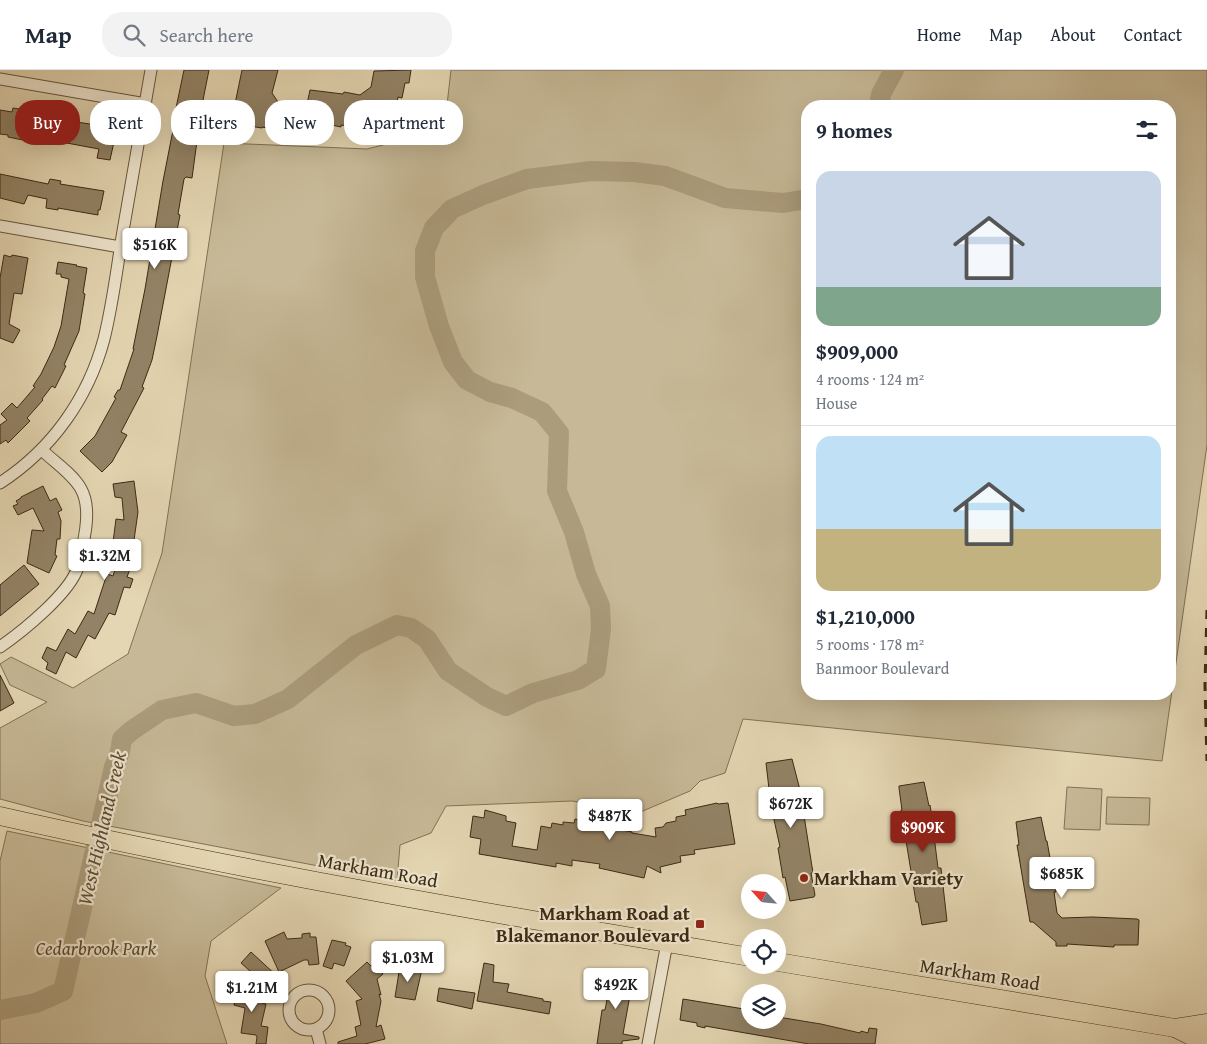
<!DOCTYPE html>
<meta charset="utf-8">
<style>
body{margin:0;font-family:"Gentium Book Plus",serif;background:#f2f2f3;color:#1f2937;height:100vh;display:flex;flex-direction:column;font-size:19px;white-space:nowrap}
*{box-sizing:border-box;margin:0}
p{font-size:16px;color:#747a83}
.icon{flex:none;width:28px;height:28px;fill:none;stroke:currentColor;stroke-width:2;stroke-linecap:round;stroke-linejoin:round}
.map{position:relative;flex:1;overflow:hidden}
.side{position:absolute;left:801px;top:30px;width:375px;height:600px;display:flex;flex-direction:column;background:#fff;border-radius:20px;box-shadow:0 5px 20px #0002}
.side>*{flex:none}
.guide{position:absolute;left:15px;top:30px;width:475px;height:45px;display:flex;gap:10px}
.needle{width:32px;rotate:297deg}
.tools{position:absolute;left:741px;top:804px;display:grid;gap:10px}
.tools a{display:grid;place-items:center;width:45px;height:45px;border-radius:50%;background:#fff;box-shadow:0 5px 20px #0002;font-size:25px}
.price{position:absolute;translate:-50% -42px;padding:0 11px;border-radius:5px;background:#fff;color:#222;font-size:16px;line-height:32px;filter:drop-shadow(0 1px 2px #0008)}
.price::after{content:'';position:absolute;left:50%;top:30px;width:15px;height:11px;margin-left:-8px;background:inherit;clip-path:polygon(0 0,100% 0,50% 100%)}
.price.selected{background:#8f2418;color:#fff}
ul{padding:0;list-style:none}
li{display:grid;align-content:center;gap:10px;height:265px;padding:0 15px}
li+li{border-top:1px solid #e0e1e3}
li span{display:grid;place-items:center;height:155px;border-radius:15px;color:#555}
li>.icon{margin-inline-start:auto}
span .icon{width:90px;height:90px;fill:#fffc;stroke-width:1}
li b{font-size:21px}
h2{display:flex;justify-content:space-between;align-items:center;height:60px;padding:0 15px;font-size:21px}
.pill{padding:0 18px;border-radius:20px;background:#fff;box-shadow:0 5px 20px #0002;font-size:18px;line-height:45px}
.pill.selected{background:#8f2418;color:#fff}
header{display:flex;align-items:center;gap:30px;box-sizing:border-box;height:70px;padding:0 25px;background:#fff;border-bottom:1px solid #e0e1e3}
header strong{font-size:24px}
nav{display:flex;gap:28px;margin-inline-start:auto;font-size:18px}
.search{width:350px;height:45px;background:#f2f2f3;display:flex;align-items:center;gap:12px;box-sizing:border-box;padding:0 18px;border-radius:20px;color:#747a83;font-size:19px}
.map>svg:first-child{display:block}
</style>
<header>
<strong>Map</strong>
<div class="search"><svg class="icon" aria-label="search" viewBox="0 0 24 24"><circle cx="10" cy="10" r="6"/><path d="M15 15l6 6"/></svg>Search here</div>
<nav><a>Home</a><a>Map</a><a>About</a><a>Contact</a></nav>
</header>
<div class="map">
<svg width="1207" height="974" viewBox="0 0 1207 974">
<rect width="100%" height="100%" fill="#e4d6b2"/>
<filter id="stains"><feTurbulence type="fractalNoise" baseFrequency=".004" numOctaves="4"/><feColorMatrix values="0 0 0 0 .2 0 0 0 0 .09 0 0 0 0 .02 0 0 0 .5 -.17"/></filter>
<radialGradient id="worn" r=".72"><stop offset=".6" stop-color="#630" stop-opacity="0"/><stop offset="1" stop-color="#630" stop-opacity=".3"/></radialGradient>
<g fill="#c7b997" stroke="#827255" fill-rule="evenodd">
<path d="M451 0H1207V375L1162 691 743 649 725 703 700 711 690 721 638 743 572 731 446 736 431 763 400 775 397 811 83 751 0 729V658L47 632 10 615 0 594 11 587 73 618 128 584 162 483 224 73 367 79 411 68 447 35ZM808 36H1170V624H808Z"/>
<polygon points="1067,717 1102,719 1100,760 1064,759"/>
<polygon points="1107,727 1150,728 1149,755 1106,754"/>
<polygon points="7,761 281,818 211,871 205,906 227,974 0,974 0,791"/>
</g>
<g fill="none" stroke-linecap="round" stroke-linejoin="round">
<g stroke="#ab9c7c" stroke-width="20">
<polyline points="879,36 881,24 894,0"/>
<polyline points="0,940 36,933 63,921 114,697 120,682 122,669 131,661 162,640 196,633 234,646 255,644 288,629 356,575 397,555 411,558 427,569 448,601 487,627 506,636 533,623 578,610 596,599 601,559 600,536 586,504 574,462 557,421 559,363 542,342 512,328 490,322 467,310 453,292 439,256 425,207 425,181 434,158 452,139 483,125 527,109 591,101 634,102 665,106 725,128 783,133 808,129"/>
</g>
</g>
<g fill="#938366" stroke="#3c2a13">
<polygon points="184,0 209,0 203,30 210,33 208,45 203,44 198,71 197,71 192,108 186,107 184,109 178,144 180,145 157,266 152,290 142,317 144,318 121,362 127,365 112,392 102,402 80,381 95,366 116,328 114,327 118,320 120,320 134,279 133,279 145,219 163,111 174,55 186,57 189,40 176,38"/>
<polygon points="242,0 278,0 272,23 280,35 294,37 296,31 307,34 310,20 343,24 344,22 360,25 371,17 374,1 411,0 409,13 405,13 402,28 398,27 394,46 385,45 389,55 380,60 356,55 356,57 341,55 341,57 322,53 320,68 262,57 262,58 231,53"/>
<polygon points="13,38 33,41 33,44 49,48 117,58 110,90 97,88 99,79 29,66 28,71 8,67 8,65 0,64 0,40 12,42"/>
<polygon points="0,104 48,114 50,109 61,111 60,114 104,121 100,140 98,140 98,145 58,138 58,140 46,138 47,129 28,125 24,134 0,128"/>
<polygon points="4,185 11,187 12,185 28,188 22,224 14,223 9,254 20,260 13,273 0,268 0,208"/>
<polygon points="58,192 77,195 76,196 87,198 83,223 85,224 79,261 64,295 66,296 55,318 52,316 42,329 43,330 27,348 30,351 8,373 6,370 0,374 0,355 7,350 1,344 12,333 17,338 35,317 33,316 41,304 54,277 61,256 69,209 61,207 61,204 56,204"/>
<polygon points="134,411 138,442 133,477 137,478 135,491 133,491 127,507 133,509 130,518 124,517 115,545 109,543 95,569 88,565 76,588 66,582 56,604 46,599 48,593 42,588 47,577 56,581 68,559 75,564 88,541 94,544 107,504 113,506 117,493 119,481 112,480 116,449 124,450 122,428 115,427 113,414"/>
<polygon points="43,416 50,431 56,428 62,440 58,442 61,451 60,469 57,469 55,485 57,486 49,503 27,493 32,460 44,461 33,438 18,445 13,436 18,434 16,431 21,428 21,427"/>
<polygon points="24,495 39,514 0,546 0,515"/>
<polygon points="0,605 14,633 0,641"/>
<polygon points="792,689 800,720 813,803 811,803 815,825 814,827 790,831 785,807 783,808 778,778 780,777 771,736 766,693"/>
<polygon points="924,712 929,736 930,735 935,766 934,766 938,798 941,798 947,851 922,855 918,832 916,832 901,740 902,740 899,718 899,716"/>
<polygon points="717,733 718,734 728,733 735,774 694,780 695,784 680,786 681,792 660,797 661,803 647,796 644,808 599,798 600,794 572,790 572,796 556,793 556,797 479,784 481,769 470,767 473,746 484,748 485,740 506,746 506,751 516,753 512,776 537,780 541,756 551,758 552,753 563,755 563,752 574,753 575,749 585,751 586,748 597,749 596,752 611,754 611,756 622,758 622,760 632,762 632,763 656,767 655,758 663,757 666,753 676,751 676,747 686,745 685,740"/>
<polygon points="1041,747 1046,771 1047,771 1056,822 1054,822 1057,843 1062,848 1093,847 1137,849 1139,850 1138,875 1114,875 1114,877 1067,874 1067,876 1056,876 1056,872 1033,852 1030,852 1017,775 1019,775 1016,752"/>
<polygon points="284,862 287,869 302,868 302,864 310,863 310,867 316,867 319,894 309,895 308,890 304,890 279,902 265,871"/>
<polygon points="332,870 346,873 345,875 351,877 344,896 334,893 332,899 323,896"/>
<polygon points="251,882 278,907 265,920 247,904 250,901 241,893"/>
<polygon points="367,892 371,896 374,894 383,904 377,909 381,925 379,924 381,931 376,957 381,955 385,969 365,974 338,974 338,972 357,966 355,957 361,955 356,931 362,929 346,911"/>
<polygon points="484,893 494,895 493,912 509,914 507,922 543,929 543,931 551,932 549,944 477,931"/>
<polygon points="400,896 422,899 415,930 395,927"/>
<polygon points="607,900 631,904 628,924 630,925 623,964 639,967 639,969 622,971 622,974 597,974 602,940 605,940 610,914 605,913"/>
<polygon points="242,916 264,921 255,931 266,934 261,956 268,957 266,974 256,974 257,967 256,965 241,963 245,938 234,935 237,920 241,921"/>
<polygon points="439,918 475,923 472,939 437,931"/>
<polygon points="683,929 750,940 750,950 778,950 778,947 821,954 860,963 861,961 868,963 869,958 877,959 875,974 809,974 705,956 705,958 697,956 697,953 680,950"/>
</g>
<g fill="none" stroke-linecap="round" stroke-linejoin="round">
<defs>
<g id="street">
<polyline points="0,9 146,34"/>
<polyline points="0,156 120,177"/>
<path d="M0 413C51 380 88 329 104 269 113 233 117 197 123 161 132 107 142 54 151 0"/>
<path d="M0 577C23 561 70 523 78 497 83 474 93 440 81 419 73 404 54 392 42 380"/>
<circle cx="309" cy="940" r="20"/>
<polyline points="316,959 320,974"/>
<polyline points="648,974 667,873"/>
</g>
<g id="primary">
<path d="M0 746C248 802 499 845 750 887"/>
<polyline points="778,892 1175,958 1197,969 1207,971"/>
<polyline points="1175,958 1207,953"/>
</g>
</defs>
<use href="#street" stroke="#66553b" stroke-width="13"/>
<use href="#primary" stroke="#3c2a13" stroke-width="19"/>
<use href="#street" stroke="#ede4cd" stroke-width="11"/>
<use href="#primary" stroke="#e4d6b2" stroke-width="18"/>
<polyline stroke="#3c2a13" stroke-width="3" stroke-dasharray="9 9" stroke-linecap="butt" points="1207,540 1205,615 1207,691"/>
</g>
<g fill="#8f2418" stroke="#ede4cd" stroke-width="2">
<circle cx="804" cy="808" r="5"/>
<rect x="695" y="849" width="10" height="10" rx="2.5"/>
</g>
<g text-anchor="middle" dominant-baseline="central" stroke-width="4.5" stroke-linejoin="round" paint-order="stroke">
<g font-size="19" fill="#3c2a13" stroke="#ede4cd">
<text transform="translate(378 800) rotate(10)">Markham Road</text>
<text transform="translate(980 904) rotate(9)">Markham Road</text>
</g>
<g font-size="19" font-weight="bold" fill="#3c2a13" stroke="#ede4cd" text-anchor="start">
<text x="814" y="808">Markham Variety</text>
<text x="690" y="843" text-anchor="end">Markham Road at<tspan x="690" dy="22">Blakemanor Boulevard</tspan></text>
</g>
<g font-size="19" font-style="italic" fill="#58472d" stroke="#ede4cd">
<text x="96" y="878">Cedarbrook Park</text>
</g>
<g font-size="20" font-style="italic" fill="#5d4c32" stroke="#ede4cd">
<text transform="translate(101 758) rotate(-77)">West Highland Creek</text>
</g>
</g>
<rect width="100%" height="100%" filter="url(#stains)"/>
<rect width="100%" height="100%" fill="url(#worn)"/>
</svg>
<div class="tools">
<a><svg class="needle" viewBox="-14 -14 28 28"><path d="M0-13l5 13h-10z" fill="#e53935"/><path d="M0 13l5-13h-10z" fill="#747a83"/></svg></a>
<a><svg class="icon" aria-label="locate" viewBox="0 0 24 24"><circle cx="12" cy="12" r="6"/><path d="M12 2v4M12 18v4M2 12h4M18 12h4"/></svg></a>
<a><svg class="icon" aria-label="layers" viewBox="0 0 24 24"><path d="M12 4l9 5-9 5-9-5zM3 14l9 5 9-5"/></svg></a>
</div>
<b class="price" style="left:155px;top:200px">$516K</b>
<b class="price" style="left:105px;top:511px">$1.32M</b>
<b class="price" style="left:791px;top:759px">$672K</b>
<b class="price" style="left:610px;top:771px">$487K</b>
<b class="price selected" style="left:923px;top:783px">$909K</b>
<b class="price" style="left:1062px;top:829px">$685K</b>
<b class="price" style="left:408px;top:913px">$1.03M</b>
<b class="price" style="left:616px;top:940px">$492K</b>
<b class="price" style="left:252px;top:943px">$1.21M</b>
<div class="guide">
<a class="pill selected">Buy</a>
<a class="pill">Rent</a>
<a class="pill">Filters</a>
<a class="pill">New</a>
<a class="pill">Apartment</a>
</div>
<section class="side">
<h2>9 homes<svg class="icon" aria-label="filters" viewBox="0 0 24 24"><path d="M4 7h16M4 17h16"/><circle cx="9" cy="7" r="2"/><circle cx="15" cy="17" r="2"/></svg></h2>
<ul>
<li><span style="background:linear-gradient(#c9d6e8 75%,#7fa58c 0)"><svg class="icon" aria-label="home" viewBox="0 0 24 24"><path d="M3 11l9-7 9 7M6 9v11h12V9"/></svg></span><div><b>$909,000</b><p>4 rooms · 124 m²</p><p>House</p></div></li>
<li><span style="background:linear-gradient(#bfe0f5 60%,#c2b280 0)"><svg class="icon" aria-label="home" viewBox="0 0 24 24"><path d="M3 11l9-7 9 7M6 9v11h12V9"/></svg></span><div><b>$1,210,000</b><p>5 rooms · 178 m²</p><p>Banmoor Boulevard</p></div></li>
</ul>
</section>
</div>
